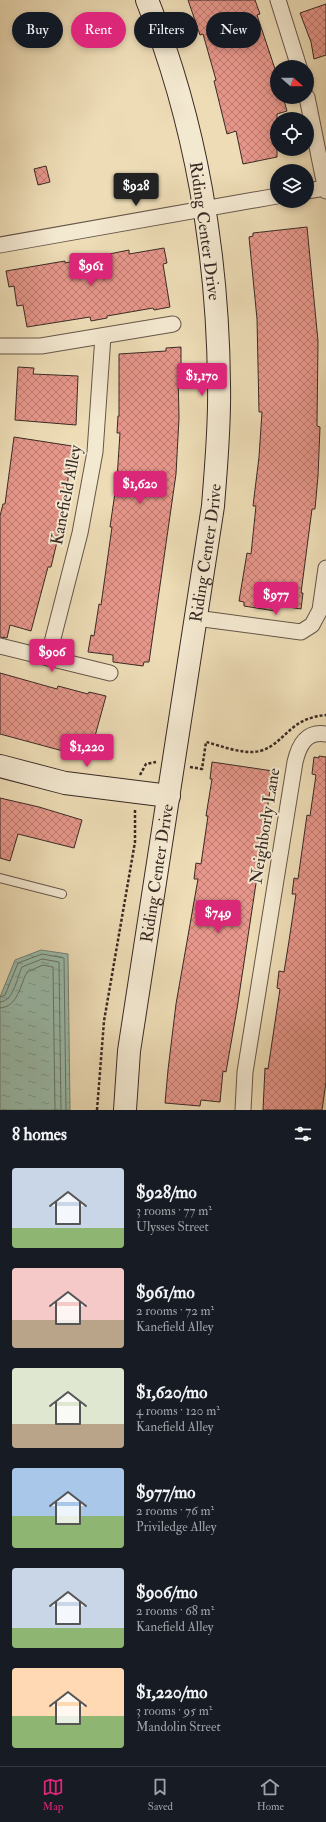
<!DOCTYPE html>
<meta charset="utf-8">
<style>
body{margin:0;font-family:"IM FELL Double Pica",serif;background:#20242c;color:#f1f3f6;height:100vh;display:flex;flex-direction:column;font-size:15px;white-space:nowrap}
*{box-sizing:border-box;margin:0}
p{font-size:13px;color:#9ea1a6}
.icon{flex:none;width:22px;height:22px;fill:none;stroke:currentColor;stroke-width:2;stroke-linecap:round;stroke-linejoin:round}
.map{position:relative;height:1110px;overflow:hidden}
.sheet{display:flex;flex-direction:column;background:#171b24;flex:1}
.sheet>*{flex:none}
.top-card{position:absolute;left:12px;top:12px;width:302px;height:36px;display:flex;gap:8px}
.needle{width:26px;rotate:111deg}
.buttons{position:absolute;left:270px;top:60px;display:grid;gap:8px}
.buttons a{display:grid;place-items:center;width:44px;height:44px;border-radius:50%;background:#171b24;box-shadow:0 2px 6px #0003;font-size:20px}
.price{position:absolute;translate:-50% -34px;padding:0 9px;border-radius:4px;background:#db2777;color:#fff;font-size:13px;line-height:26px;filter:drop-shadow(0 1px 2px #0008)}
.price::after{content:'';position:absolute;left:50%;top:24px;width:12px;height:9px;margin-left:-6px;background:inherit;clip-path:polygon(0 0,100% 0,50% 100%)}
.price.on{background:#222;color:#fff}
ul{padding:0;list-style:none}
li{display:flex;align-items:center;gap:12px;height:100px;padding:0 12px}
li span{display:grid;place-items:center;flex:none;width:112px;height:80px;border-radius:4px;color:#555}
li>.icon{margin-inline-start:auto}
span .icon{width:48px;height:48px;fill:#fffc;stroke-width:1}
li b{font-size:17px}
h2{display:flex;justify-content:space-between;align-items:center;height:48px;padding:0 12px;font-size:17px}
.chip{padding:0 14px;border-radius:18px;background:#171b24;box-shadow:0 2px 6px #0003;font-size:14px;line-height:36px}
.chip.on{background:#db2777;color:#fff}
.tab-bar{display:flex;justify-content:space-around;align-items:center;height:56px;border-top:1px solid #363941;background:#171b24;font-size:11px;color:#9ea1a6}
.tab-bar a{display:grid;justify-items:center;gap:2px}
.tab-bar .on{color:#db2777}
.map>svg:first-child{display:block}
</style>
<div class="map">
<svg width="326" height="1110" viewBox="0 0 326 1110">
<defs>
<pattern id="water-ripples" width="26" height="14" patternUnits="userSpaceOnUse"><rect width="26" height="14" fill="#9abcab"/><path d="M2 4q2-2 4 0t4 0M15 11q2-2 4 0t4 0" fill="none" stroke="#7f998b"/></pattern>
<pattern id="building-cross-hatch" width="8" height="8" patternUnits="userSpaceOnUse"><rect width="8" height="8" fill="#e7978b"/><path d="M0 0l8 8M0 8l8-8" fill="none" stroke="#bc7b71"/></pattern>
</defs>
<rect width="100%" height="100%" fill="#eddcb6"/>
<filter id="stains"><feTurbulence type="fractalNoise" baseFrequency=".005" numOctaves="4"/><feColorMatrix values="0 0 0 0 .2 0 0 0 0 .09 0 0 0 0 .02 0 0 0 .5 -.17"/></filter>
<radialGradient id="worn" r=".72"><stop offset=".6" stop-color="#630" stop-opacity="0"/><stop offset="1" stop-color="#630" stop-opacity=".3"/></radialGradient>
<polygon fill="url(#water-ripples)" stroke="#738275" points="41,950 68,954 70,1110 0,1110 0,997 15,960"/>
<g fill="none" stroke-linecap="round" stroke-linejoin="round">
<g stroke="#6a7368" stroke-width="1">
<polyline points="0,997 5,995 18,963 42,954 64,958 66,1110"/>
<path d="M0 1002C14 1001 17 977 22 967L42 959 59 962 61 1110"/>
<path d="M0 1008C18 1007 20 985 27 972L43 965 53 967 55 1110"/>
</g>
</g>
<g fill="url(#building-cross-hatch)" stroke="#392a24">
<polygon points="188,0 255,0 260,14 257,15 277,75 277,97 283,97 287,111 277,114 277,157 243,164 236,131 227,134 214,81 216,80 203,34 200,35"/>
<polygon points="326,4 326,55 314,59 311,42 300,13"/>
<polygon points="46,166 50,182 38,185 34,169"/>
<polygon points="307,227 318,341 317,426 320,427 318,476 315,509 312,509 301,593 303,593 301,609 276,605 275,611 244,606 244,602 239,601 247,553 251,554 256,506 253,506 259,457 262,412 259,412 257,319 249,237 253,236 253,233"/>
<polygon points="164,248 167,263 163,264 170,307 154,310 153,308 107,316 107,318 91,321 90,317 27,327 23,305 17,306 14,286 9,287 6,271 65,261 65,263 129,250 129,254"/>
<polygon points="181,347 181,374 178,374 179,418 176,474 149,662 144,662 143,666 113,662 113,655 88,652 91,635 94,636 99,604 101,605 112,527 110,527 117,479 120,433 117,433 118,416 119,416 119,354 166,351 166,348"/>
<polygon points="18,367 34,368 33,374 78,376 76,425 15,420"/>
<polygon points="14,437 72,446 66,496 56,546 51,567 48,567 31,631 10,625 7,638 0,637 0,516 3,504 5,504"/>
<polygon points="0,673 57,689 58,686 88,694 89,692 106,696 89,758 0,734"/>
<polygon points="319,756 326,757 326,1082 322,1110 263,1110 265,1068 268,1069 280,989 277,988 279,971 284,972 289,941 296,894 292,894 294,878 298,879 307,815 310,816 316,775 312,774 314,757 319,758"/>
<polygon points="212,762 273,771 237,1009 226,1072 223,1071 220,1102 201,1100 200,1106 165,1103 168,1070 176,1004 198,879 194,879 196,863 201,864 208,816 206,816 212,779 210,779"/>
<polygon points="0,798 39,807 82,820 74,848 18,834 10,861 0,858"/>
</g>
<g fill="none" stroke-linecap="round" stroke-linejoin="round">
<defs>
<polyline id="lane" points="0,878 62,894"/>
<g id="street">
<polyline points="278,0 299,67"/>
<polyline points="307,97 326,191"/>
<polyline points="307,191 326,188"/>
<polyline points="0,245 277,196"/>
<polyline points="0,346 41,346 173,324"/>
<polyline points="196,618 301,632 312,625 320,610 326,568"/>
<polyline points="0,646 110,673"/>
<polyline points="48,658 80,533 95,452 103,336"/>
<path d="M243 1110 245 1072 295 762C299 745 306 731 326 734"/>
</g>
<g id="secondary">
<polyline points="0,766 65,783 169,796"/>
<path id="s1" d="M125 1110 129 1051 213 506C216 466 220 426 219 385 218 255 196 121 147 0"/>
</g>
</defs>
<use href="#lane" stroke="#665648" stroke-width="10"/>
<use href="#street" stroke="#665648" stroke-width="17"/>
<use href="#secondary" stroke="#392a24" stroke-width="24"/>
<g stroke="#392a24" stroke-width="2.5" stroke-dasharray="3 2" stroke-linecap="butt">
<path d="M190 767 202 769 206 742C222 746 243 755 260 751 275 747 283 735 295 726 304 719 315 716 326 715"/>
<polyline points="140,775 146,764 156,762"/>
<polyline points="97,1110 104,1021 135,842 135,810"/>
</g>
<use href="#lane" stroke="#f3e8d0" stroke-width="8"/>
<use href="#street" stroke="#f3e8d0" stroke-width="15"/>
<use href="#secondary" stroke="#f3e8d0" stroke-width="22"/>
</g>
<g text-anchor="middle" dominant-baseline="central" stroke-width="4" stroke-linejoin="round" paint-order="stroke">
<g font-size="17" fill="#392a24" stroke="#f3e8d0">
<text transform="translate(205 231) rotate(82)">Riding Center Drive</text>
<text transform="translate(66 495) rotate(-79)">Kanefield Alley</text>
<text stroke="none"><textPath href="#s1" startOffset="563">Riding Center Drive</textPath></text>
<text transform="translate(265 826) rotate(-81)">Neighborly Lane</text>
<text stroke="none"><textPath href="#s1" startOffset="239">Riding Center Drive</textPath></text>
</g>
</g>
<rect width="100%" height="100%" filter="url(#stains)"/>
<rect width="100%" height="100%" fill="url(#worn)"/>
</svg>
<div class="buttons">
<a><svg class="needle" viewBox="-14 -14 28 28"><path d="M0-13l5 13h-10z" fill="#e53935"/><path d="M0 13l5-13h-10z" fill="#9ea1a6"/></svg></a>
<a><svg class="icon" aria-label="locate" viewBox="0 0 24 24"><circle cx="12" cy="12" r="6"/><path d="M12 2v4M12 18v4M2 12h4M18 12h4"/></svg></a>
<a><svg class="icon" aria-label="layers" viewBox="0 0 24 24"><path d="M12 4l9 5-9 5-9-5zM3 14l9 5 9-5"/></svg></a>
</div>
<b class="price on" style="left:136px;top:207px">$928</b>
<b class="price" style="left:91px;top:287px">$961</b>
<b class="price" style="left:202px;top:397px">$1,170</b>
<b class="price" style="left:140px;top:505px">$1,620</b>
<b class="price" style="left:276px;top:616px">$977</b>
<b class="price" style="left:52px;top:673px">$906</b>
<b class="price" style="left:87px;top:768px">$1,220</b>
<b class="price" style="left:218px;top:934px">$749</b>
<div class="top-card">
<a class="chip">Buy</a>
<a class="chip on">Rent</a>
<a class="chip">Filters</a>
<a class="chip">New</a>
</div>
</div>
<section class="sheet">
<h2>8 homes<svg class="icon" aria-label="filters" viewBox="0 0 24 24"><path d="M4 7h16M4 17h16"/><circle cx="9" cy="7" r="2"/><circle cx="15" cy="17" r="2"/></svg></h2>
<ul>
<li><span style="background:linear-gradient(#c9d6e8 75%,#8fb573 0)"><svg class="icon" aria-label="home" viewBox="0 0 24 24"><path d="M3 11l9-7 9 7M6 9v11h12V9"/></svg></span><div><b>$928/mo</b><p>3 rooms · 77 m²</p><p>Ulysses Street</p></div></li>
<li><span style="background:linear-gradient(#f6c9c9 65%,#b9a48a 0)"><svg class="icon" aria-label="home" viewBox="0 0 24 24"><path d="M3 11l9-7 9 7M6 9v11h12V9"/></svg></span><div><b>$961/mo</b><p>2 rooms · 72 m²</p><p>Kanefield Alley</p></div></li>
<li><span style="background:linear-gradient(#dfe7d0 70%,#b9a48a 0)"><svg class="icon" aria-label="home" viewBox="0 0 24 24"><path d="M3 11l9-7 9 7M6 9v11h12V9"/></svg></span><div><b>$1,620/mo</b><p>4 rooms · 120 m²</p><p>Kanefield Alley</p></div></li>
<li><span style="background:linear-gradient(#a9c7e8 60%,#8fb573 0)"><svg class="icon" aria-label="home" viewBox="0 0 24 24"><path d="M3 11l9-7 9 7M6 9v11h12V9"/></svg></span><div><b>$977/mo</b><p>2 rooms · 76 m²</p><p>Priviledge Alley</p></div></li>
<li><span style="background:linear-gradient(#c9d6e8 75%,#8fb573 0)"><svg class="icon" aria-label="home" viewBox="0 0 24 24"><path d="M3 11l9-7 9 7M6 9v11h12V9"/></svg></span><div><b>$906/mo</b><p>2 rooms · 68 m²</p><p>Kanefield Alley</p></div></li>
<li><span style="background:linear-gradient(#ffd9b3 60%,#8fb573 0)"><svg class="icon" aria-label="home" viewBox="0 0 24 24"><path d="M3 11l9-7 9 7M6 9v11h12V9"/></svg></span><div><b>$1,220/mo</b><p>3 rooms · 95 m²</p><p>Mandolin Street</p></div></li>
</ul>
</section>
<nav class="tab-bar">
<a class="on"><svg class="icon" aria-label="map" viewBox="0 0 24 24"><path d="M3 6l6-2 6 2 6-2v14l-6 2-6-2-6 2zM9 4v14M15 6v14"/></svg>Map</a>
<a><svg class="icon" aria-label="saved" viewBox="0 0 24 24"><path d="M7 4h10v16l-5-4-5 4z"/></svg>Saved</a>
<a><svg class="icon" aria-label="home" viewBox="0 0 24 24"><path d="M3 11l9-7 9 7M6 9v11h12V9"/></svg>Home</a>
</nav>
